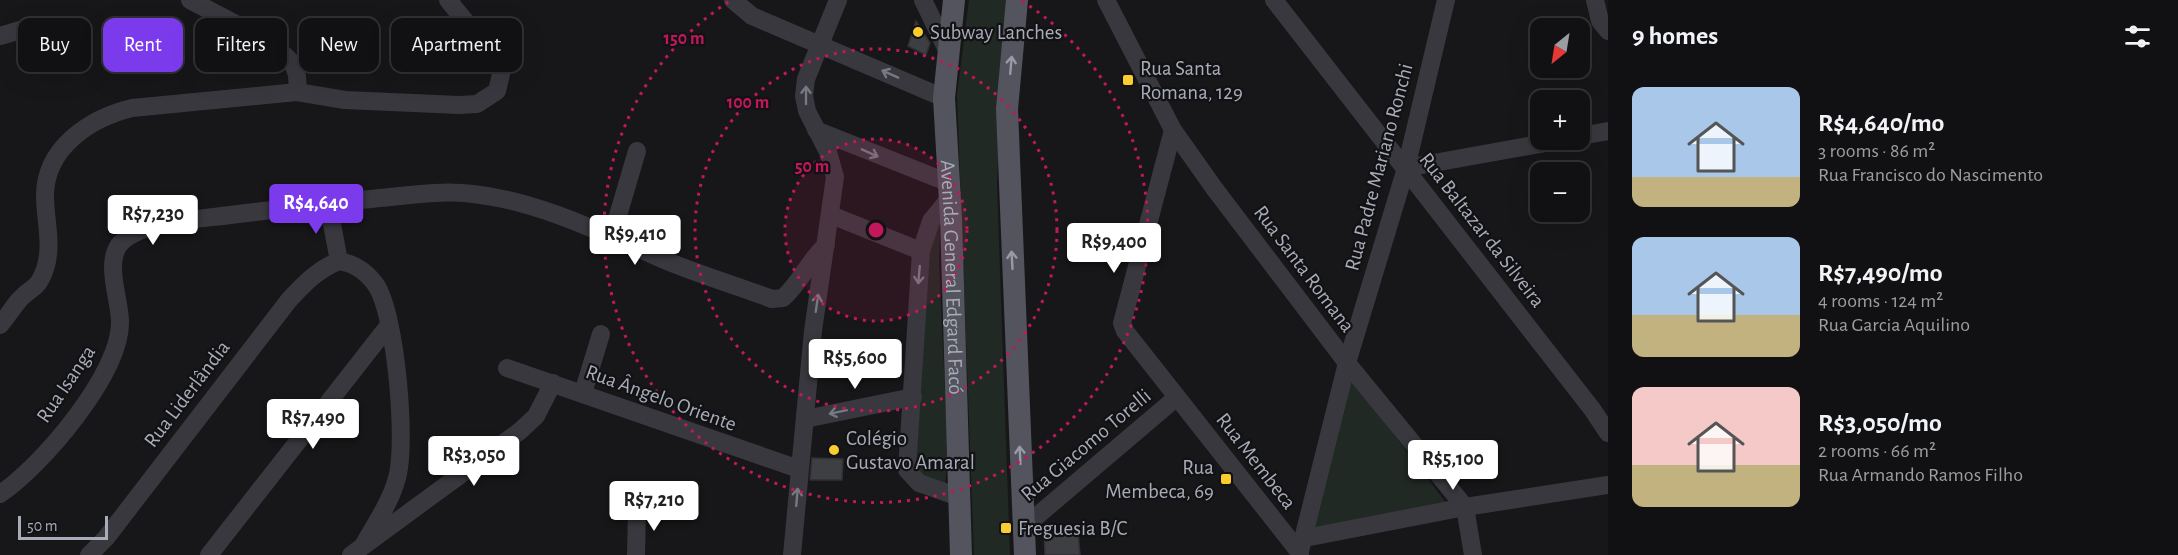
<!DOCTYPE html>
<meta charset="utf-8">
<style>
body{margin:0;font-family:"Alegreya Sans",sans-serif;background:#1e1f21;color:#f1f3f6;height:100vh;display:flex;flex-direction:column;font-size:22px;white-space:nowrap}
*{box-sizing:border-box;margin:0}
p{font-size:20px;color:#9c9da0}
.icon{flex:none;width:33px;height:33px;fill:none;stroke:currentColor;stroke-width:2;stroke-linecap:round;stroke-linejoin:round}
.map{position:relative;flex:1;overflow:hidden}
.sheet{display:flex;flex-direction:column;background:#111113;width:570px}
.sheet>*{flex:none}
.guide{position:absolute;left:18px;top:18px;width:570px;height:54px;display:flex;gap:12px}
.needle{width:39px;rotate:210deg}
.fabs{position:absolute;left:1530px;top:18px;display:grid;gap:12px}
.fabs a{display:grid;place-items:center;width:60px;height:60px;border-radius:12px;background:#111113;box-shadow:0 6px 24px #0002,0 0 0 2px #303133;font-size:30px}
.scale{position:absolute;left:18px;bottom:15px;width:90px;box-sizing:border-box;padding-left:6px;border:3px solid #a8acb9;border-top:0;font-size:16px;line-height:21px;white-space:nowrap;color:#a8acb9;-webkit-text-stroke:4px #121214;paint-order:stroke}
.price{position:absolute;translate:-50% -51px;padding:0 14px;border-radius:6px;background:#fff;color:#222;font-size:20px;line-height:39px;filter:drop-shadow(0 2px 3px #0008)}
.price::after{content:'';position:absolute;left:50%;top:36px;width:18px;height:14px;margin-left:-9px;background:inherit;clip-path:polygon(0 0,100% 0,50% 100%)}
.price.selected{background:#7c3aed;color:#fff}
ul{padding:0;list-style:none}
li{display:flex;align-items:center;gap:18px;height:150px;padding:0 24px}
li span{display:grid;place-items:center;flex:none;width:168px;height:120px;border-radius:12px;color:#555}
li>.icon{margin-inline-start:auto}
span .icon{width:72px;height:72px;fill:#fffc;stroke-width:1}
li b{font-size:26px}
h2{display:flex;justify-content:space-between;align-items:center;height:72px;padding:0 24px;font-size:26px}
.chip{padding:0 21px;border-radius:12px;background:#111113;box-shadow:0 6px 24px #0002,0 0 0 2px #303133;font-size:21px;line-height:54px}
.chip.selected{background:#7c3aed;color:#fff}
main{display:flex;flex:1;min-height:0}
.map>svg:first-child{display:block}
</style>
<main>
<div class="map">
<svg width="1608" height="555" viewBox="0 0 1608 555">
<rect width="100%" height="100%" fill="#171719"/>
<g fill="#202923">
<polygon points="969,0 1007,0 1003,30 997,184 1010,555 974,555 957,96"/>
<polygon points="940,214 939,263 948,455 945,486 913,476 925,254"/>
<polygon points="1351,379 1447,504 1310,533"/>
</g>
<g fill="#3e3f43" stroke="#313135" stroke-width="1.5">
<polygon points="916,21 930,43 926,55 908,46"/>
<polygon points="812,458 843,459 842,480 810,480"/>
<polygon points="1078,532 1080,555 1045,555 1044,534"/>
</g>
<g fill="none" stroke-linecap="round" stroke-linejoin="round">
<g stroke="#38383e" stroke-width="18">
<path d="M190 0C214 13 281 44 293 65 298 73 298 83 297 92"/>
<polyline points="733,0 752,16 766,22 944,98"/>
<polyline points="923,0 948,52"/>
<polyline points="1106,0 1173,130 1214,188 1347,363 1465,507 1473,555"/>
<polyline points="1274,0 1592,409 1608,433"/>
<polyline points="1595,0 1600,21 1608,31"/>
<polyline points="0,36 34,26"/>
<polyline points="816,130 949,183"/>
<polyline points="1173,130 1122,323 1125,331 1300,553"/>
<polyline points="1580,136 1608,131"/>
<polyline points="1406,168 1562,140"/>
<polyline points="328,203 339,261"/>
<polyline points="831,215 921,251 907,470 919,483 959,497"/>
<polyline points="612,236 637,151"/>
<polyline points="921,251 931,221 949,199"/>
<path d="M0 325C7 317 13 307 20 299 33 285 37 291 45 269 53 245 45 220 45 196 45 147 91 118 132 108L297 92 345 100 459 105 477 104 497 91 501 74 495 58 448 0"/>
<polyline points="507,368 799,469"/>
<polyline points="583,393 601,334"/>
<polyline points="805,419 913,397"/>
<path d="M0 494C42 466 121 373 120 322 120 300 105 265 119 245 137 221 202 219 230 215 280 209 330 203 380 198 410 195 443 190 473 194 538 201 602 233 662 259 697 274 735 285 772 299L783 298C801 282 807 263 826 245"/>
<polyline points="1024,527 1177,397"/>
<polyline points="1305,538 1465,507 1608,485"/>
<path d="M89 555 106 538 289 300C304 284 318 269 339 261 355 264 366 271 376 285 396 315 407 443 397 478 391 501 376 523 364 544"/>
<polyline points="209,555 389,325"/>
<polyline points="351,555 520,431 536,416 553,383"/>
<polyline points="636,555 637,509"/>
<polyline points="792,555 813,331 835,177 828,152 807,111 804,96 806,79 838,0"/>
<polyline points="1299,555 1347,363 1406,168 1446,0"/>
</g>
<g stroke="#53545d" stroke-width="22">
<path id="s1" d="M954 0 944 98 951 218 961 555"/>
<polyline points="1017,0 1007,109 1025,555"/>
</g>
</g>
<defs><path id="oneway-shaft" d="M-6 0H5M1.5-3L5.5 0L1.5 3" fill="none" stroke-width="1.6" stroke-linecap="round" stroke-linejoin="round" transform="scale(1.5)"/></defs>
<g stroke="#979aa7">
<use href="#oneway-shaft" transform="translate(1011 65) rotate(-85)"/>
<use href="#oneway-shaft" transform="translate(1012 260) rotate(-93)"/>
<use href="#oneway-shaft" transform="translate(1020 455) rotate(-93)"/>
</g>
<g stroke="#767882">
<use href="#oneway-shaft" transform="translate(890 74) rotate(-156)"/>
<use href="#oneway-shaft" transform="translate(806 95) rotate(-90)"/>
<use href="#oneway-shaft" transform="translate(870 153) rotate(24)"/>
<use href="#oneway-shaft" transform="translate(919 275) rotate(95)"/>
<use href="#oneway-shaft" transform="translate(817 303) rotate(-82)"/>
<use href="#oneway-shaft" transform="translate(838 412) rotate(168)"/>
<use href="#oneway-shaft" transform="translate(797 497) rotate(-85)"/>
</g>
<circle cx="876" cy="230" r="91" fill="#c2185b" fill-opacity=".12"/>
<g fill="none" stroke="#c2185b" stroke-width="3" stroke-dasharray="3 6">
<circle cx="876" cy="230" r="91"/>
<circle cx="876" cy="230" r="181"/>
<path d="M1022 1A272 272 0 1 1 730 1"/>
</g>
<g fill="#f9cd2e" stroke="#121214" stroke-width="2">
<circle cx="918" cy="32" r="6"/>
<rect x="1122" y="74" width="12" height="12" rx="3"/>
<circle cx="834" cy="450" r="6"/>
<rect x="1220" y="473" width="12" height="12" rx="3"/>
<rect x="1000" y="522" width="12" height="12" rx="3"/>
</g>
<g text-anchor="middle" dominant-baseline="central" stroke-width="4.5" stroke-linejoin="round" paint-order="stroke">
<g font-size="21" fill="#a8acb9" stroke="#121214" text-anchor="start">
<text x="930" y="32">Subway Lanches</text>
<text x="1140" y="68">Rua Santa<tspan x="1140" dy="24">Romana, 129</tspan></text>
<text x="846" y="438">Colégio<tspan x="846" dy="24">Gustavo Amaral</tspan></text>
<text x="1214" y="467" text-anchor="end">Rua<tspan x="1214" dy="24">Membeca, 69</tspan></text>
<text x="1018" y="528">Freguesia B/C</text>
</g>
<g font-size="21" fill="#a8acb9" stroke="#121214">
<text transform="translate(1379 167) rotate(-75)">Rua Padre Mariano Ronchi</text>
<text transform="translate(1482 230) rotate(52)">Rua Baltazar da Silveira</text>
<text transform="translate(1304 269) rotate(53)">Rua Santa Romana</text>
<text stroke="none"><textPath href="#s1" startOffset="278">Avenida General Edgard Facó</textPath></text>
<text transform="translate(66 384) rotate(-56)">Rua Isanga</text>
<text transform="translate(187 394) rotate(-53)">Rua Liderlândia</text>
<text transform="translate(661 398) rotate(20)">Rua Ângelo Oriente</text>
<text transform="translate(1086 445) rotate(-40)">Rua Giacomo Torelli</text>
<text transform="translate(1256 461) rotate(52)">Rua Membeca</text>
</g>
</g>
<circle cx="876" cy="230" r="9" fill="#c2185b" stroke="#121214" stroke-width="3"/>
<g font-size="18" text-anchor="middle" font-weight="bold" fill="#c2185b" stroke="#121214" stroke-width="4.5" stroke-linejoin="round" paint-order="stroke">
<text x="684" y="44">150 m</text>
<text x="748" y="108">100 m</text>
<text x="812" y="172">50 m</text>
</g>
</svg>
<div class="fabs">
<a><svg class="needle" viewBox="-14 -14 28 28"><path d="M0-13l5 13h-10z" fill="#e53935"/><path d="M0 13l5-13h-10z" fill="#9c9da0"/></svg></a>
<a>+</a>
<a>−</a>
</div>
<div class="scale">50 m</div>
<b class="price selected" style="left:316px;top:235px">R$4,640</b>
<b class="price" style="left:153px;top:246px">R$7,230</b>
<b class="price" style="left:635px;top:266px">R$9,410</b>
<b class="price" style="left:1114px;top:274px">R$9,400</b>
<b class="price" style="left:855px;top:390px">R$5,600</b>
<b class="price" style="left:313px;top:450px">R$7,490</b>
<b class="price" style="left:474px;top:487px">R$3,050</b>
<b class="price" style="left:1453px;top:491px">R$5,100</b>
<b class="price" style="left:654px;top:532px">R$7,210</b>
<div class="guide">
<a class="chip">Buy</a>
<a class="chip selected">Rent</a>
<a class="chip">Filters</a>
<a class="chip">New</a>
<a class="chip">Apartment</a>
</div>
</div>
<section class="sheet">
<h2>9 homes<svg class="icon" aria-label="filters" viewBox="0 0 24 24"><path d="M4 7h16M4 17h16"/><circle cx="9" cy="7" r="2"/><circle cx="15" cy="17" r="2"/></svg></h2>
<ul>
<li><span style="background:linear-gradient(#a9c7e8 75%,#c2b280 0)"><svg class="icon" aria-label="home" viewBox="0 0 24 24"><path d="M3 11l9-7 9 7M6 9v11h12V9"/></svg></span><div><b>R$4,640/mo</b><p>3 rooms · 86 m²</p><p>Rua Francisco do Nascimento</p></div></li>
<li><span style="background:linear-gradient(#a9c7e8 65%,#c2b280 0)"><svg class="icon" aria-label="home" viewBox="0 0 24 24"><path d="M3 11l9-7 9 7M6 9v11h12V9"/></svg></span><div><b>R$7,490/mo</b><p>4 rooms · 124 m²</p><p>Rua Garcia Aquilino</p></div></li>
<li><span style="background:linear-gradient(#f6c9c9 65%,#c2b280 0)"><svg class="icon" aria-label="home" viewBox="0 0 24 24"><path d="M3 11l9-7 9 7M6 9v11h12V9"/></svg></span><div><b>R$3,050/mo</b><p>2 rooms · 66 m²</p><p>Rua Armando Ramos Filho</p></div></li>
</ul>
</section>
</main>
